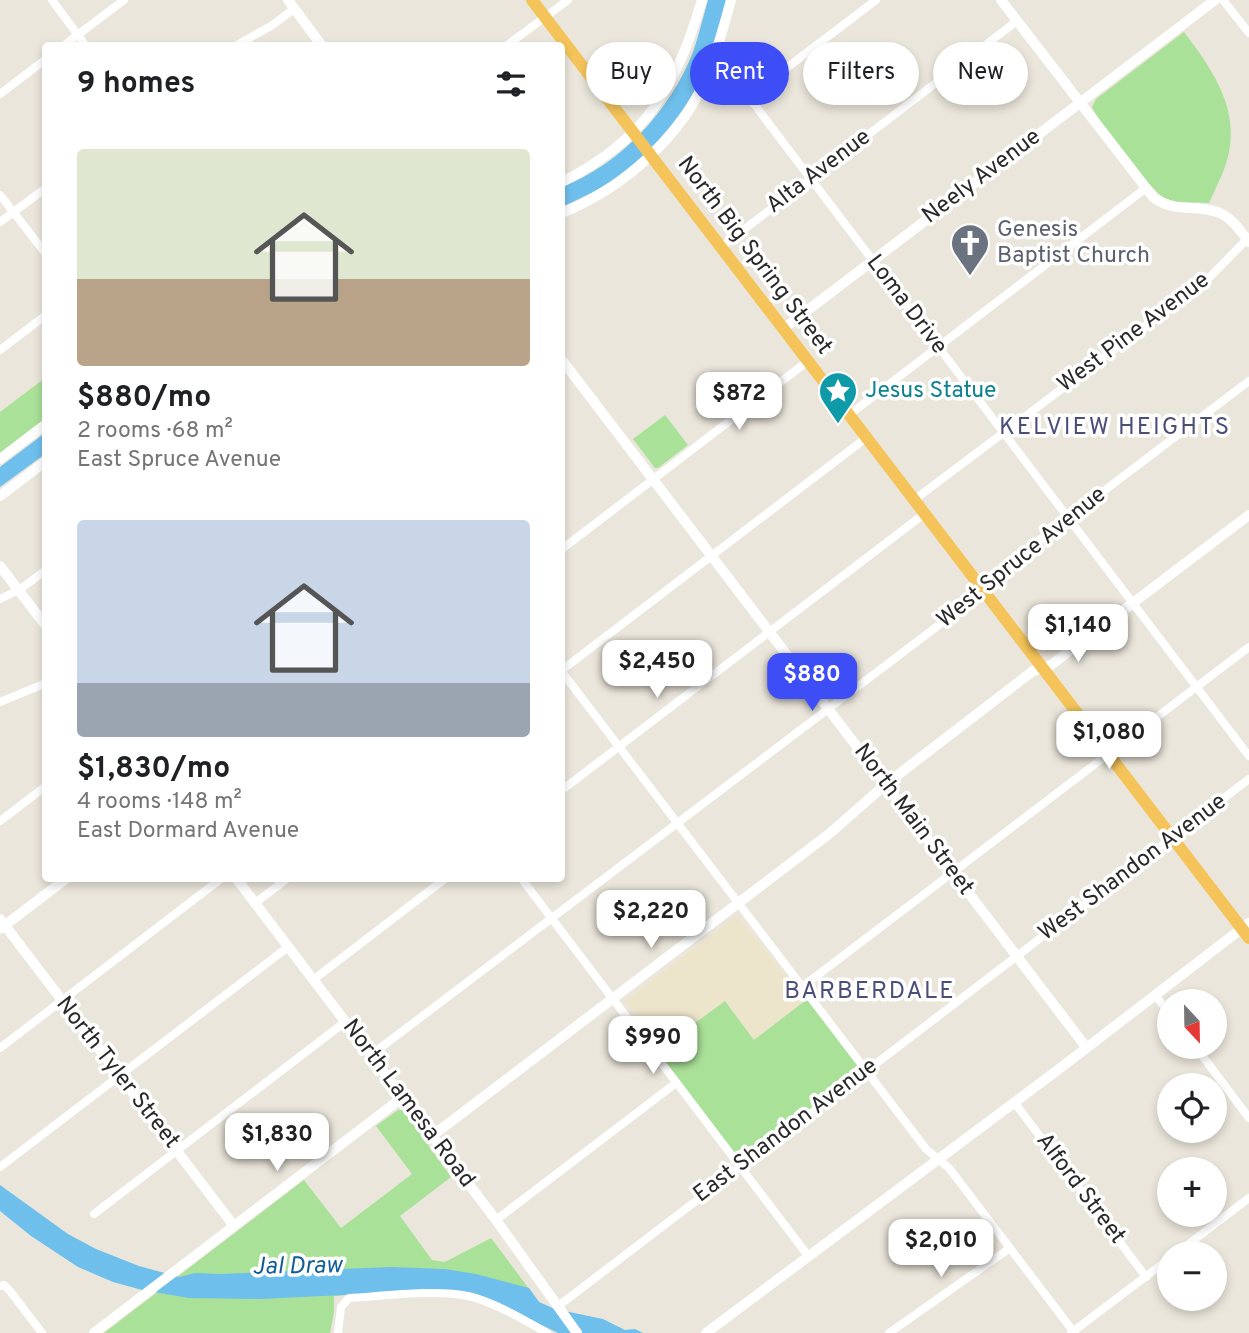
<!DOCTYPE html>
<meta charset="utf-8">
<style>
body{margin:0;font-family:Overpass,sans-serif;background:#f6f6f6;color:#202124;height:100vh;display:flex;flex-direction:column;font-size:26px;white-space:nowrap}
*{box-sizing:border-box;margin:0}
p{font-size:23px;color:#757577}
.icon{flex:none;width:38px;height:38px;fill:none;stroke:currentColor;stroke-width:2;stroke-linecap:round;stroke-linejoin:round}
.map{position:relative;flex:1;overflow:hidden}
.drawer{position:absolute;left:42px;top:42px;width:523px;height:840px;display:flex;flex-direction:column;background:#fff;border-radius:7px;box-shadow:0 4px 10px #0003}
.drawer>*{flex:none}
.guide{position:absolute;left:586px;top:42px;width:556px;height:63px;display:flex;gap:14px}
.needle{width:46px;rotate:158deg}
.tools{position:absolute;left:1157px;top:989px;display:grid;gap:14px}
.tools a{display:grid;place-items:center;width:70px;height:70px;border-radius:50%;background:#fff;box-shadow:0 4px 10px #0003;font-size:35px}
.price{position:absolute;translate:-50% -60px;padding:0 16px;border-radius:14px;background:#fff;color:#222;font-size:23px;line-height:46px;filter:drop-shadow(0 2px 4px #0008)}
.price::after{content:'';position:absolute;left:50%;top:42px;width:21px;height:16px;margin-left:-10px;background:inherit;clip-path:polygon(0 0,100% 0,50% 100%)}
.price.selected{background:#3d4ef7;color:#fff}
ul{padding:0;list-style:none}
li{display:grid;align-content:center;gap:14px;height:371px;padding:0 35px}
li span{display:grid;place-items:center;height:217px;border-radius:7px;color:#555}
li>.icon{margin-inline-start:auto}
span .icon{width:126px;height:126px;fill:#fffc;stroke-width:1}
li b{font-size:30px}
h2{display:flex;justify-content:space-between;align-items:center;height:84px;padding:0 35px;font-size:30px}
.tag{padding:0 24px;border-radius:32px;background:#fff;box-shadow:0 4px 10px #0003;font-size:24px;line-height:63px}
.tag.selected{background:#3d4ef7;color:#fff}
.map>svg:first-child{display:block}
</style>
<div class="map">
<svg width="1249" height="1333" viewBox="0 0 1249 1333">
<rect width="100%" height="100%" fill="#ebe6db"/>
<polygon fill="#ede5cb" points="737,915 805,1000 754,1041 725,1001 660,1048 625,1001"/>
<g fill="#aae198">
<path d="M1184 32C1209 65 1236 102 1230 146 1228 165 1217 185 1209 203 1195 202 1178 204 1165 198 1150 190 1099 123 1092 107L1096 99Z"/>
<polygon points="45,378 45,421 0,455 0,412"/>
<polygon points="665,415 688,445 658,468 655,468 633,439"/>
<polygon points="810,997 866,1070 740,1166 654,1053 725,1001 754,1040"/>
<polygon points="398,1110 403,1110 451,1177 400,1216 432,1260 445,1262 491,1238 539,1302 503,1306 488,1299 385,1293 334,1296 334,1312 330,1333 104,1333 304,1180 341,1228 412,1174 376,1126"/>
</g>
<g fill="#6fbfec">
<path d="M708 0H726C721 17 718 36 712 52 694 105 655 151 610 182 595 192 578 199 562 207V187C621 164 670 111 693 52 699 35 703 17 708 0Z"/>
<polygon points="45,433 45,454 0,487 0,467"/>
<polygon points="0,1185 68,1234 96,1249 139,1266 179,1277 195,1273 220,1274 391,1267 445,1269 476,1274 529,1288 539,1302 555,1309 603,1319 625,1330 635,1329 643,1333 558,1333 488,1299 385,1293 261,1299 189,1298 142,1290 113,1282 78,1267 31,1236 0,1211"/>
</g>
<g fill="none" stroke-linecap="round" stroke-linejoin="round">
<g stroke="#fff" stroke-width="8">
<polyline points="52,0 86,46"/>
<polyline points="1223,0 1249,33"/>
<polyline points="63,46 124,0"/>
<polyline points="235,46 271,26 294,9"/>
<polyline points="506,46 568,0"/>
<polyline points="716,54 1249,756"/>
<polyline points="0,94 46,59"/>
<polyline points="747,98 876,0"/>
<polyline points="0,195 46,254"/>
<polyline points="0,222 46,188"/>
<polyline points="721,247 1017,21"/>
<polyline points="0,350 46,315"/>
<polyline points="849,415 1146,188"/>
<polyline points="914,500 1209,278 1249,237"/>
<polyline points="562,549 808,361"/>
<polyline points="0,599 19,590 46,570"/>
<polyline points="562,670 866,438"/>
<polyline points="562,672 926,1149 949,1168 1073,1331"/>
<polyline points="0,702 46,683"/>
<polyline points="562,790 924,514"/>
<polyline points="0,821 46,786"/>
<polyline points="521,878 809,1257"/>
<polyline points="255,903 288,878"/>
<polyline points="313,980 446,878"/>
<polyline points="802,987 1249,647"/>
<polyline points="1155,995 1169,1013"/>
<polyline points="1195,1046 1249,1118"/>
<polyline points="0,1048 222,878"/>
<polyline points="371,1055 968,603 989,578 1249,381"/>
<polyline points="1014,1102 1146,1277"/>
<polyline points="0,1167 288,947"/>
<polyline points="94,1214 345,1022"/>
<polyline points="496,1220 676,1083"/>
<polyline points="1177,1253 1249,1198"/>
<polyline points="0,1286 4,1285 10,1291 42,1333"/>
<polyline points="557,1307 1249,779"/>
<path d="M338 1333 341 1307 349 1298C383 1296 436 1289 468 1296 492 1301 526 1321 547 1333"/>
<polyline points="889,1333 1010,1248"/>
<polyline points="1071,1333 1169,1259"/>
</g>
<g stroke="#fff" stroke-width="10">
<polyline points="288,0 322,46"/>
<path d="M1001 0 1153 197C1174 214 1200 203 1222 214 1234 220 1241 232 1249 242"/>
<polyline points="783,329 1215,0"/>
<polyline points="562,360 1086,1047"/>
<polyline points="0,919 234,1226"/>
<polyline points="0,929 67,878"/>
<polyline points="432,1136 829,834 886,784 1033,671 1051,665 1249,515"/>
<polyline points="1073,1331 1074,1333"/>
<polyline points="94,1333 403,1097"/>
</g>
<g stroke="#fff" stroke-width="10">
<path d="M562 182C646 140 676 87 702 0"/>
<path d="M562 213C623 188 681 138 707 76 717 52 724 26 731 0"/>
<polyline points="0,459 46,424"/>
<polyline points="0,496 46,461"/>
<polyline points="0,566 46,626"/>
<polyline points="236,878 496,1220 577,1333"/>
<polyline points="706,1333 1063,1066 1249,923"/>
</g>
<polyline stroke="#f4c45a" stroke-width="12" points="532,0 1249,938"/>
</g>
<defs>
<symbol id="church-pin" viewBox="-11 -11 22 30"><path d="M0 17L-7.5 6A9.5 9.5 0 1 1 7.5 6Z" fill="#6b7280" stroke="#fff"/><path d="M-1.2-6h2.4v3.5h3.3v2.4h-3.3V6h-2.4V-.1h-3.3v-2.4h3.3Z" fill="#fff"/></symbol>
<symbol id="sight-pin" viewBox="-11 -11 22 30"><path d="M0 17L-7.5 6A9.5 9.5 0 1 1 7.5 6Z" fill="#0f9aa8" stroke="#fff"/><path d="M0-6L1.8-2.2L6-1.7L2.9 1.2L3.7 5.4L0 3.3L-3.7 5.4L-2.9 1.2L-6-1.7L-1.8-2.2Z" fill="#fff"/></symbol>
</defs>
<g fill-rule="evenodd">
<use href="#church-pin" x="948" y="221" width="44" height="60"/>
<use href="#sight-pin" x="816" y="369" width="44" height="60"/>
</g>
<g text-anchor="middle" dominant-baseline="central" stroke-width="7" stroke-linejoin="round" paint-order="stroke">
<g font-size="23" fill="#292929" stroke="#fff">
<text transform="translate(819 172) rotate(-37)">Alta Avenue</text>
<text transform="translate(982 177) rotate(-37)">Neely Avenue</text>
<text transform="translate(754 256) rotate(53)">North Big Spring Street</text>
<text transform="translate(906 305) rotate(53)">Loma Drive</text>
<text transform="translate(1134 333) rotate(-37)">West Pine Avenue</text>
<text transform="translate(1022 558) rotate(-39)">West Spruce Avenue</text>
<text transform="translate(913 820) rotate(53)">North Main Street</text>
<text transform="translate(1133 868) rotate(-37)">West Shandon Avenue</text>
<text transform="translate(117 1073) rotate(52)">North Tyler Street</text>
<text transform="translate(408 1104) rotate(53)">North Lamesa Road</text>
<text transform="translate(786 1131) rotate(-37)">East Shandon Avenue</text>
<text transform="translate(1080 1189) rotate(53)">Alford Street</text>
</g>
<g font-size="23" fill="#5b616d" stroke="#fff" text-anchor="start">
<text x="997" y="230">Genesis<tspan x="997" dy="26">Baptist Church</tspan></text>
</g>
<g font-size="23" fill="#0d838f" stroke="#fff" text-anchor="start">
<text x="865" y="391">Jesus Statue</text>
</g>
<g font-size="24" letter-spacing="2" fill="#4b4e79" stroke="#fff">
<text x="1115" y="428">KELVIEW HEIGHTS</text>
<text x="870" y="992">BARBERDALE</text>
</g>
<g font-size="24" font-style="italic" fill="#0f5c97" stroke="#fff">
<text transform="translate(297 1267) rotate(-1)">Jal Draw</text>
</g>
</g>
</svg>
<div class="tools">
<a><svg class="needle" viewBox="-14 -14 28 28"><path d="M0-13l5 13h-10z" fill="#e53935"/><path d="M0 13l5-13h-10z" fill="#757577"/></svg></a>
<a><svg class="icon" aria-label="locate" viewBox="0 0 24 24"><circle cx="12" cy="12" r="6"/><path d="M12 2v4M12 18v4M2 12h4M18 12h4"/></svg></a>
<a>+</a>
<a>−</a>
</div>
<b class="price" style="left:739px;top:432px">$872</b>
<b class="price" style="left:1078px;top:664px">$1,140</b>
<b class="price" style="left:657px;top:700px">$2,450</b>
<b class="price selected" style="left:812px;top:713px">$880</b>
<b class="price" style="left:1109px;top:771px">$1,080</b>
<b class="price" style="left:651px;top:950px">$2,220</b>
<b class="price" style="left:653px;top:1076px">$990</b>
<b class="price" style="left:277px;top:1173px">$1,830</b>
<b class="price" style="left:941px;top:1279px">$2,010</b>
<div class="guide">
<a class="tag">Buy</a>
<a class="tag selected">Rent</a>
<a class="tag">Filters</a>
<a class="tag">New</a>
</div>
<section class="drawer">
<h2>9 homes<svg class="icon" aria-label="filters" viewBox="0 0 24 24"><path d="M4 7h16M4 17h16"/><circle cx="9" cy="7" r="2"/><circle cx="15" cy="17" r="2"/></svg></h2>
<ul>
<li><span style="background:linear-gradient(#dfe7d0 60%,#b9a48a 0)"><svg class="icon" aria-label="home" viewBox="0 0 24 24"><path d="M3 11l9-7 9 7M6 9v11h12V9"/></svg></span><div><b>$880/mo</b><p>2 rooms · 68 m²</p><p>East Spruce Avenue</p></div></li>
<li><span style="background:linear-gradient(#c9d6e8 75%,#9aa5b1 0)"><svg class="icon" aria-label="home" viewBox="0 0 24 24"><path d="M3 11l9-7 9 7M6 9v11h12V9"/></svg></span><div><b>$1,830/mo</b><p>4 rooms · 148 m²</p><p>East Dormard Avenue</p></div></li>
</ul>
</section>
</div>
